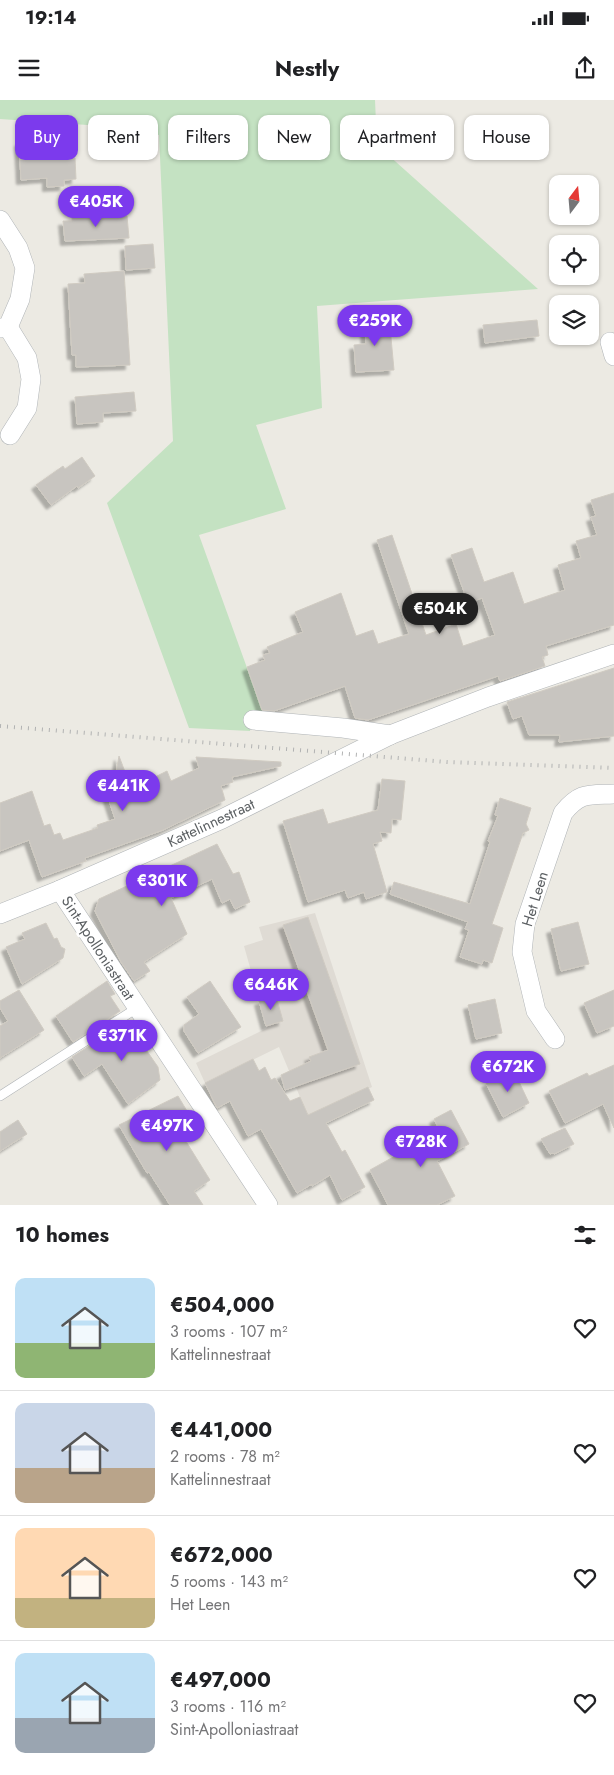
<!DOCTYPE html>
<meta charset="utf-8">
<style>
body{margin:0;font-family:Jost,sans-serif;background:#f2f2f2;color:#202124;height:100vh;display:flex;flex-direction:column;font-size:19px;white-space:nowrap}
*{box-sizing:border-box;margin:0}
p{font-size:16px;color:#757577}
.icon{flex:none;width:28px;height:28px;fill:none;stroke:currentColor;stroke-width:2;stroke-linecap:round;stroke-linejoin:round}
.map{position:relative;height:1105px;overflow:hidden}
.drawer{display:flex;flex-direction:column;background:#fff;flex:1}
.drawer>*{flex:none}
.hud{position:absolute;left:15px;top:15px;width:585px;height:45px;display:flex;gap:10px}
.needle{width:32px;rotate:16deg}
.fabs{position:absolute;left:549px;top:75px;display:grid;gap:10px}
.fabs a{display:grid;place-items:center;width:50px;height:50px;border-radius:10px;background:#fff;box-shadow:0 1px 4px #0004;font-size:25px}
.price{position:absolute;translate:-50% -42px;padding:0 11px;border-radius:18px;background:#7c3aed;color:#fff;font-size:16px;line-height:32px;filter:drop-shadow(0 1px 2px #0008)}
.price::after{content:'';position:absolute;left:50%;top:30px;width:15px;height:11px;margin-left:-8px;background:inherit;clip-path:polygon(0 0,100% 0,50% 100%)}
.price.active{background:#222;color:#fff}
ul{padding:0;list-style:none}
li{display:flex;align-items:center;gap:15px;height:125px;padding:0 15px}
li+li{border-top:1px solid #e0e0e0}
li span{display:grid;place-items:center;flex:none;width:140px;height:100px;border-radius:10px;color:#555}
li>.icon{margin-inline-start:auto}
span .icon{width:60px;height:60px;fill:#fffc;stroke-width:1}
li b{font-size:21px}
h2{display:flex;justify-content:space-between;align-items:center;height:60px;padding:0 15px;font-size:21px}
.pill{padding:0 18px;border-radius:10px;background:#fff;box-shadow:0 1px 4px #0004;font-size:18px;line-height:45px}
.pill.active{background:#7c3aed;color:#fff}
.status{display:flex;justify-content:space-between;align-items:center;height:35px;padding:0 25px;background:#fff;direction:ltr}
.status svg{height:14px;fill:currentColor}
header{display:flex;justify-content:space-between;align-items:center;height:65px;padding:0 15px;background:#fff;font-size:22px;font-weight:700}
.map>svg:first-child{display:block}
</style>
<div class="status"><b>19:14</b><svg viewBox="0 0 49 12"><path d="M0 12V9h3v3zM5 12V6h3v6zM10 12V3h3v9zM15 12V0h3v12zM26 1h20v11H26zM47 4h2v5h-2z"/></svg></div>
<header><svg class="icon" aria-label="menu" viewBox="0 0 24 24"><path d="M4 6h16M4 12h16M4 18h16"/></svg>Nestly<svg class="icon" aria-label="share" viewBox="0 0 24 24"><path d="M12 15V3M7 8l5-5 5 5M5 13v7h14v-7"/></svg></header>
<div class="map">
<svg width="614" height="1105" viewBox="0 0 614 1105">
<defs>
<filter id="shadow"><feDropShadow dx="-4.5" dy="4.5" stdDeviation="1" flood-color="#0004"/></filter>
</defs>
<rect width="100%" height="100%" fill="#eceae3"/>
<polygon fill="#dfdbd4" points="315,813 372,987 308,1016 279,947 205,983 196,963 267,928 244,846 263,840 259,827"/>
<polygon fill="#c4e2c2" points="0,0 375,0 377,45 538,189 317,206 322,308 256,325 286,409 199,435 264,615 251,615 250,631 189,628 107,403 173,341 159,35 102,26 0,19"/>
<g fill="#c8c5c0" stroke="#d0cbc2" filter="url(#shadow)">
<polygon points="40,40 40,45 49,46 49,53 63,52 63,58 75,58 76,79 64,80 64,86 47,87 47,78 21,80 19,42"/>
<polygon points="116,113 116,117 127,116 129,138 65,141 63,121 72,121 72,117"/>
<polygon points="153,144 155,168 126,170 125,146"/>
<polygon points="124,171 130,265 76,267 76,255 72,255 68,184 85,183 84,174"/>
<polygon points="389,216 394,270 356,272 354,245 366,244 364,218"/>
<polygon points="537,220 539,236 485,243 483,225"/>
<polygon points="134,292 136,311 103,313 103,322 77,324 75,297"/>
<polygon points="82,357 95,376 78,388 77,386 51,405 36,385 63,366 65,369"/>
<polygon points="614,393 614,525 546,546 548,555 542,557 545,566 500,581 498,576 368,620 355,618 345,586 274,611 262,610 247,567 265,560 263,555 270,553 267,547 303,532 295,512 341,493 356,536 373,530 378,544 409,534 377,440 392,435 426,535 456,524 463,546 495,535 482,498 468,503 451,455 472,448 484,482 513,472 524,504 565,490 558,465 581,458 576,441 597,435 591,417 596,416 591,400"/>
<polygon points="614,568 614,636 559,642 560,635 529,635 522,616 513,619 507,602"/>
<polygon points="119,656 130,685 134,684 135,687 167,671 171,681 199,668 196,657 281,662 281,666 232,677 233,682 221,686 225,700 163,730 85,758 86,761 42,777 29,740 0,751 0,703 32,691 44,726 50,724 54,735 60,733 63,740 98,728 97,725 115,719 104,686 114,683"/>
<polygon points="382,679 405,681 401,720 392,719 391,733 380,732 382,741 373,744 387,792 366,799 364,792 348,798 345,790 308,802 283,721 323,709 328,724 378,710"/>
<polygon points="500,698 531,708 526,724 529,730 523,733 492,824 503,828 492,863 483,860 482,864 460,857 469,830 465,829 468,822 390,794 394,782 470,804 490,742 488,741 498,716 495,715"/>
<polygon points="217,744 233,774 239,772 250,802 235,809 230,799 222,803 212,779 171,798 187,834 144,862 150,871 134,881 121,862 95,811 99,799"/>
<polygon points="308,817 360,964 285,990 281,975 311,961 309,957 328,950 283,825"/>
<polygon points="578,822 589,864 561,871 551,829"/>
<polygon points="46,823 54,839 57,838 61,847 65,849 63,858 22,884 6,847 25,839 22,833"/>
<polygon points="107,881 115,894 110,896 120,911 73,942 56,916"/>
<polygon points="210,881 241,927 198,953 184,931 184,925 199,914 187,897"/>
<polygon points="19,890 44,930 0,958 0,926 8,921 0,908 0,901"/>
<polygon points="614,890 614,926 597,933 584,903"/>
<polygon points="276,896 283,921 266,926 259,901"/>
<polygon points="495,899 502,933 476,939 468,905"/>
<polygon points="127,922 158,967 160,980 128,1004 102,964 84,976 72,957"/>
<polygon points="253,959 259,971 265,967 271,980 275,978 290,1001 300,997 308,1015 368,987 374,1000 326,1023 342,1052 345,1050 365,1087 342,1100 330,1075 312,1086 312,1084 297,1093 261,1029 248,1036 230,1001 217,1008 205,983"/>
<polygon points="614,965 614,1028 603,1004 565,1023 549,991 587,973 589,976"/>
<polygon points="514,971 529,1003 503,1017 486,983"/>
<polygon points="178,996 193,1021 179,1030 210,1080 194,1091 203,1105 170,1105 149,1072 147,1073 119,1025"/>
<polygon points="451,1010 469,1044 437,1061 455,1096 437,1105 388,1105 370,1070 440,1031 434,1019"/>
<polygon points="18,1020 27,1034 0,1051 0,1032"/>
<polygon points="565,1028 574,1044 554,1054 553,1053 550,1054 541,1039"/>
</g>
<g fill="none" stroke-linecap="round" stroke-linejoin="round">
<defs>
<polyline id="lane" points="0,996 137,908"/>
<g id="street">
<polyline points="0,120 18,148 25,168 20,199 8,227 0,228"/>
<polyline points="8,227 27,258 31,279 27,308 10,335"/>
<polyline points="610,242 614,256"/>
<polyline points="253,620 343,628 390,635"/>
<polyline points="60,790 268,1105"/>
<polyline points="0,814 60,790 222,719 390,635 488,597 614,554"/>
<path d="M555 939 536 911 522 852 525 824 563 713C580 692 588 695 614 694"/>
</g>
</defs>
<use href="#lane" stroke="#b0b4b7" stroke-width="10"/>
<use href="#street" stroke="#b0b4b7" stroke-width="20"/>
<use href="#lane" stroke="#fff" stroke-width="9"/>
<use href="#street" stroke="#fff" stroke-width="19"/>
<polyline stroke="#b1b2b2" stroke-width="4" stroke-dasharray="1 6" stroke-linecap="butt" points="0,626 447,662 614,668"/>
</g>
<g text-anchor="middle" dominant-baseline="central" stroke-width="5" stroke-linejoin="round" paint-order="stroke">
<g font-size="15" fill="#5b5f62" stroke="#fff">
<text transform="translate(211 723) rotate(-25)">Kattelinnestraat</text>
<text transform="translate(535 799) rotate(-73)">Het Leen</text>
<text transform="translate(98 848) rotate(57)">Sint-Apolloniastraat</text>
</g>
</g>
</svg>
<div class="fabs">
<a><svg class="needle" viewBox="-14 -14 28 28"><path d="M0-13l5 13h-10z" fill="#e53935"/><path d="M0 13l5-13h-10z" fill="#757577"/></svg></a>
<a><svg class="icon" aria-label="locate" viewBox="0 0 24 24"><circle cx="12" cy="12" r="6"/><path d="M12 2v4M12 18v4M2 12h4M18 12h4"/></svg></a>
<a><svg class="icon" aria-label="layers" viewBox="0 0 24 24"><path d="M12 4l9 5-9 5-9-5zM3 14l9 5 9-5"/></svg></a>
</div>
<b class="price" style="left:96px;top:128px">€405K</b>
<b class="price" style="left:375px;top:247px">€259K</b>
<b class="price active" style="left:440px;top:535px">€504K</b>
<b class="price" style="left:123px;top:712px">€441K</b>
<b class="price" style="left:162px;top:807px">€301K</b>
<b class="price" style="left:271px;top:911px">€646K</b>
<b class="price" style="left:122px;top:962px">€371K</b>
<b class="price" style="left:508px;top:993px">€672K</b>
<b class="price" style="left:167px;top:1052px">€497K</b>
<b class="price" style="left:421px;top:1068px">€728K</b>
<div class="hud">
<a class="pill active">Buy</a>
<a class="pill">Rent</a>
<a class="pill">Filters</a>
<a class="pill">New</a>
<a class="pill">Apartment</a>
<a class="pill">House</a>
</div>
</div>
<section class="drawer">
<h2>10 homes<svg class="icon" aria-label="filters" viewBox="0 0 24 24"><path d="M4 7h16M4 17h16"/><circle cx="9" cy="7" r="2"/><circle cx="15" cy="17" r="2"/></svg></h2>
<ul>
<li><span style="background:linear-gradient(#bfe0f5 65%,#8fb573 0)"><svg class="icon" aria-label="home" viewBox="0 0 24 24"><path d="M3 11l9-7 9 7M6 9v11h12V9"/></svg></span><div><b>€504,000</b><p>3 rooms · 107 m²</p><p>Kattelinnestraat</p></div><svg class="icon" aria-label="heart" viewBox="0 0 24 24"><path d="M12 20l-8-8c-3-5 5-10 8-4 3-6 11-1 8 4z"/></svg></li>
<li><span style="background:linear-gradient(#c9d6e8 65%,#b9a48a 0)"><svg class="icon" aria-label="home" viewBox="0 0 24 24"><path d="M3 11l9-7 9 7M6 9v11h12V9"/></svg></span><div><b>€441,000</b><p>2 rooms · 78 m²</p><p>Kattelinnestraat</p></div><svg class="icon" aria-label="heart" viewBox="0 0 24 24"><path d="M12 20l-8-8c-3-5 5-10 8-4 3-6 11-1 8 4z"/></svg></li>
<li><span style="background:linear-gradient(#ffd9b3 70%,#c2b280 0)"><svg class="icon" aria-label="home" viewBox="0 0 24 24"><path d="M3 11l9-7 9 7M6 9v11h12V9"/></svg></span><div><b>€672,000</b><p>5 rooms · 143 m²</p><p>Het Leen</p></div><svg class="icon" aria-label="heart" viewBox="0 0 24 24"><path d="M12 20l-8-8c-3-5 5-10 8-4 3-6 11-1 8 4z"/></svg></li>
<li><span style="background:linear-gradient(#bfe0f5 65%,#9aa5b1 0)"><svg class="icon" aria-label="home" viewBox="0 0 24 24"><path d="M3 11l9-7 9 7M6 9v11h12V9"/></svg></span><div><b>€497,000</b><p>3 rooms · 116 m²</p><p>Sint-Apolloniastraat</p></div><svg class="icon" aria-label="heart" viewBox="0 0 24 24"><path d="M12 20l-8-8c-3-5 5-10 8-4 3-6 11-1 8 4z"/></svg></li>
</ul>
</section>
